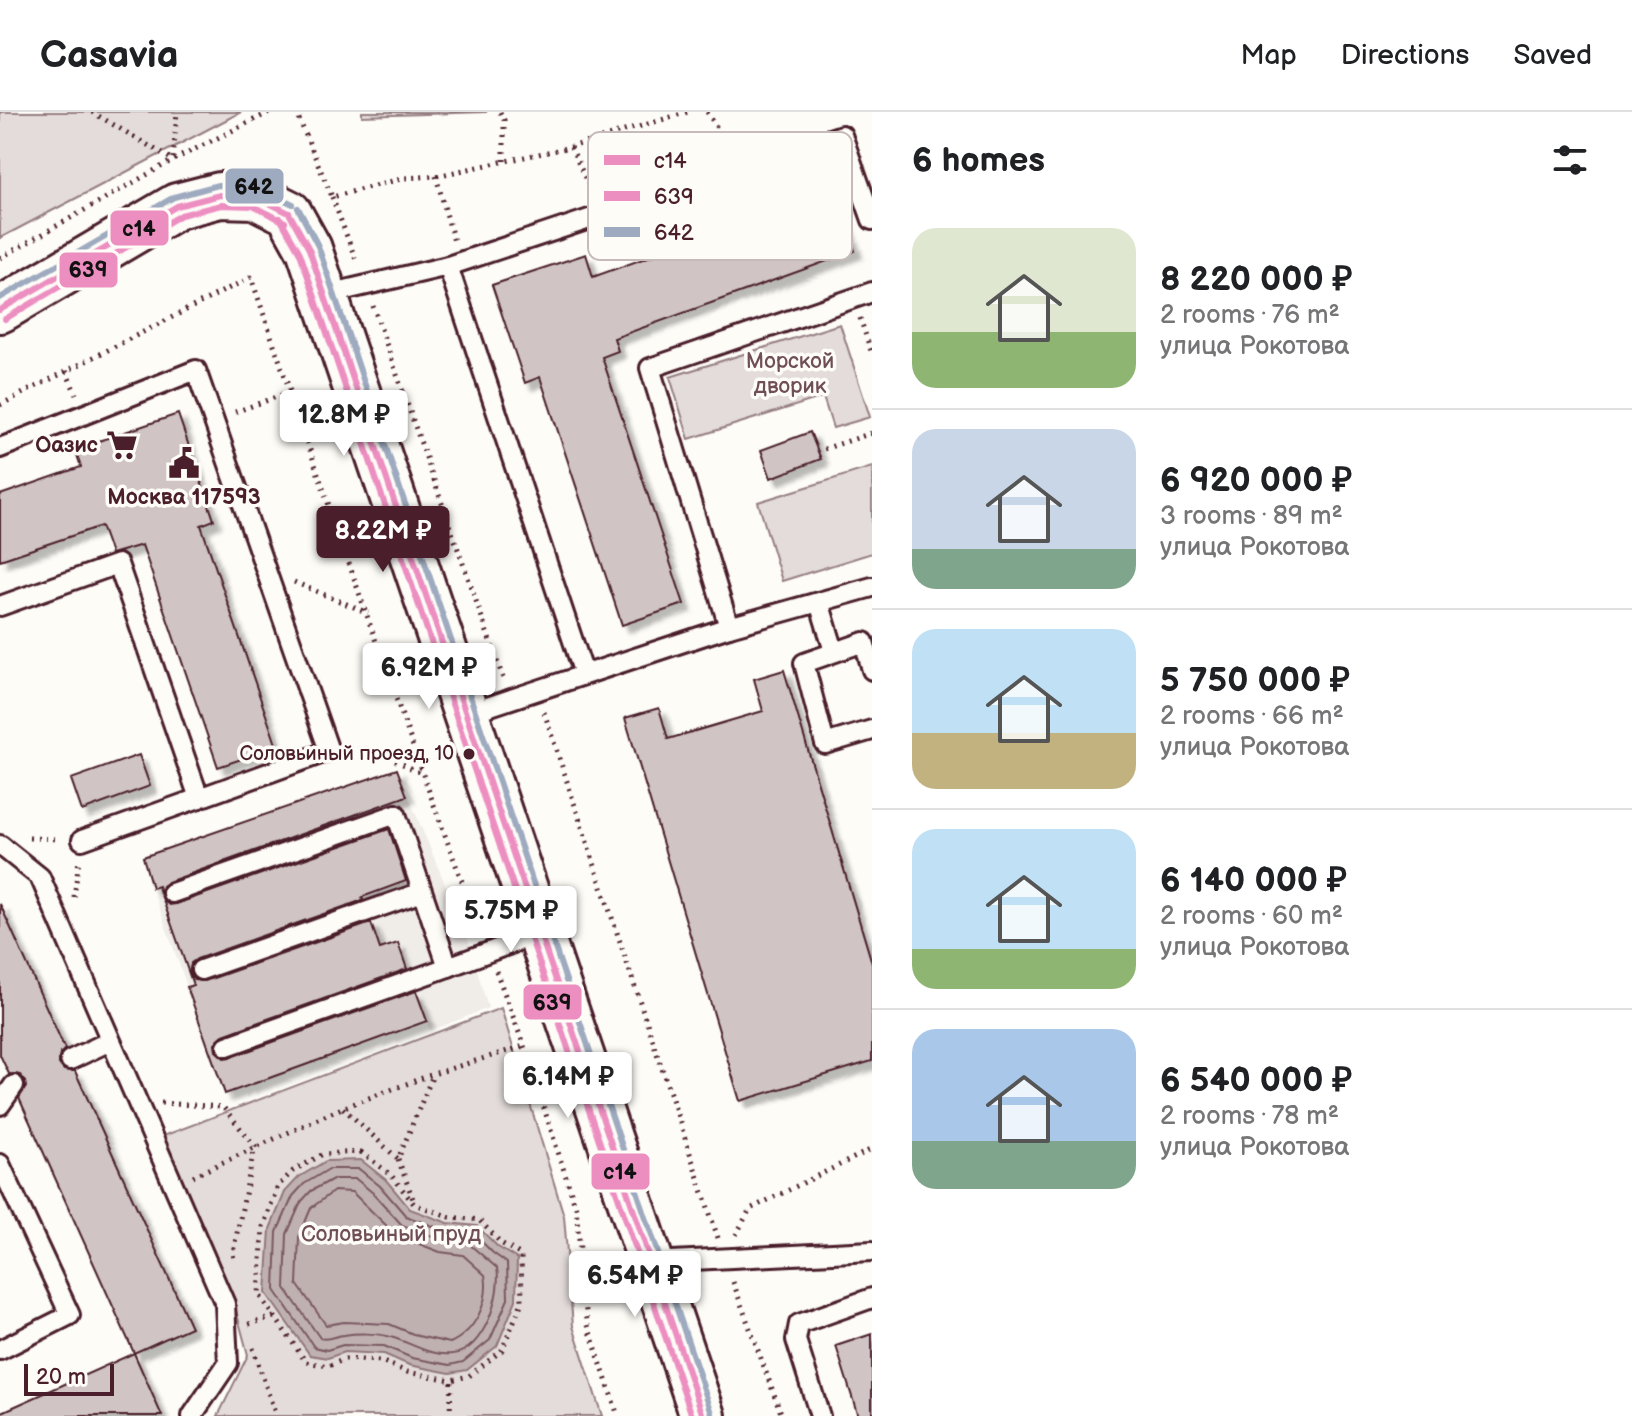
<!DOCTYPE html>
<meta charset="utf-8">
<style>
body{margin:0;font-family:"Balsamiq Sans",sans-serif;background:#f6f6f6;color:#202124;height:100vh;display:flex;flex-direction:column;font-size:30px;white-space:nowrap}
*{box-sizing:border-box;margin:0}
p{font-size:26px;color:#757577}
.icon{flex:none;width:44px;height:44px;fill:none;stroke:currentColor;stroke-width:2;stroke-linecap:round;stroke-linejoin:round}
.map{position:relative;flex:1;overflow:hidden}
.sheet{display:flex;flex-direction:column;background:#fff;width:760px}
.sheet>*{flex:none}
.scale{position:absolute;left:24px;bottom:20px;width:90px;box-sizing:border-box;padding-left:8px;border:4px solid #4a1f2b;border-top:0;font-size:22px;line-height:28px;white-space:nowrap;color:#4a1f2b;-webkit-text-stroke:6px #fdfcf7;paint-order:stroke}
.price{position:absolute;translate:-50% -68px;padding:0 18px;border-radius:8px;background:#fff;color:#222;font-size:26px;line-height:52px;filter:drop-shadow(0 2px 4px #0008)}
.price::after{content:'';position:absolute;left:50%;top:48px;width:24px;height:18px;margin-left:-12px;background:inherit;clip-path:polygon(0 0,100% 0,50% 100%)}
.price.active{background:#4a1f2b;color:#fff}
ul{padding:0;list-style:none}
li{display:flex;align-items:center;gap:24px;height:200px;padding:0 40px}
li+li{border-top:2px solid #e0e0e0}
li span{display:grid;place-items:center;flex:none;width:224px;height:160px;border-radius:24px;color:#555}
li>.icon{margin-inline-start:auto}
span .icon{width:96px;height:96px;fill:#fffc;stroke-width:1}
li b{font-size:34px}
h2{display:flex;justify-content:space-between;align-items:center;height:96px;padding:0 40px;font-size:34px}
header{display:flex;align-items:center;gap:48px;box-sizing:border-box;height:112px;padding:0 40px;background:#fff;border-bottom:2px solid #e0e0e0}
header strong{font-size:38px}
nav{display:flex;gap:44px;margin-inline-start:auto;font-size:28px}
main{display:flex;flex:1;min-height:0}
.map>svg:first-child{display:block}
</style>
<header>
<strong>Casavia</strong>
<nav><a>Map</a><a>Directions</a><a>Saved</a></nav>
</header>
<main>
<div class="map">
<svg width="872" height="1304" viewBox="0 0 872 1304">
<defs>
<filter id="shadow"><feDropShadow dx="7" dy="7" stdDeviation="2" flood-color="#0004"/></filter>
</defs>
<rect width="100%" height="100%" fill="#fdfcf7"/>
<filter id="ink" filterUnits="userSpaceOnUse"><feTurbulence type="fractalNoise" baseFrequency=".0125" numOctaves="2"/><feDisplacementMap in="SourceGraphic" scale="16" xChannelSelector="R" yChannelSelector="G"/><feConvolveMatrix kernelMatrix="1 2 1 2 8 2 1 2 1" color-interpolation-filters="sRGB"/></filter>
<g filter="url(#ink)">
<polygon fill="#f0ece8" points="397,657 468,827 488,896 430,919 426,909 215,952 152,776 143,745"/>
<g fill="#e3dcda" stroke="#967e82" stroke-width="2">
<polygon points="0,0 241,0 0,126"/>
<polygon points="362,0 487,0 362,4"/>
<polygon points="840,212 870,305 833,316 823,285 689,327 670,265"/>
<polygon points="872,355 872,441 782,469 758,390"/>
<polygon points="501,896 564,1104 573,1214 602,1304 218,1304 248,1243 233,1187 163,1024"/>
</g>
<polygon fill="#c0b1b1" stroke="#91777b" stroke-width="2" points="361,1048 386,1068 410,1097 448,1111 477,1114 498,1135 517,1147 516,1188 497,1234 467,1258 450,1261 409,1253 384,1242 344,1240 328,1246 310,1243 266,1181 270,1117 285,1080 299,1065 326,1049"/>
<g fill="none" stroke-linecap="round" stroke-linejoin="round">
<g stroke="#795961" stroke-width="2">
<polygon points="329,1057 359,1057 380,1074 406,1104 446,1119 474,1122 493,1141 507,1151 508,1187 490,1228 463,1250 450,1253 412,1246 384,1234 343,1233 327,1238 314,1235 275,1178 277,1120 293,1084 304,1072"/>
<path d="M333 1067H356L373 1081 402 1113 443 1128 469 1132 497 1156C502 1182 484 1239 453 1242 429 1245 409 1229 387 1224 375 1221 357 1221 344 1223 335 1223 329 1229 320 1226L285 1176 287 1122 301 1090 311 1079Z"/>
<path d="M334 1079 352 1080 396 1123 440 1140 463 1143 485 1163C490 1189 475 1220 450 1231L418 1224 389 1212 344 1210 326 1213 297 1172 299 1125 311 1096Z"/>
</g>
</g>
<g fill="#d0c5c4" stroke="#4a1f2b" stroke-width="2" filter="url(#shadow)">
<polygon points="834,78 855,139 614,226 618,239 602,245 684,492 622,513 540,265 525,271 492,173 586,142 593,165"/>
<polygon points="178,302 214,408 201,413 277,635 218,655 142,433 111,442 101,414 0,448 0,383 81,355 75,337"/>
<polygon points="810,320 821,347 771,366 761,338"/>
<polygon points="784,558 872,851 872,949 740,989 625,606 659,596 668,627 763,599 754,567"/>
<polygon points="139,643 150,674 82,699 71,667"/>
<polygon points="397,657 407,684 168,770 162,774 160,781 158,774 152,776 143,745"/>
<polygon points="389,717 406,769 362,785 363,788 197,847 191,851 190,861 194,868 205,869 371,811 380,837 398,831 407,857 223,923 215,931 216,939 224,946 231,945 416,879 427,909 225,982 187,875 193,873 163,788 169,793 176,792"/>
<polygon points="0,792 65,937 60,942 59,952 64,958 75,959 191,1215 134,1241 19,986 26,975 25,969 20,963 9,962 0,943"/>
<polygon points="872,1222 872,1304 858,1304 836,1234"/>
<polygon points="134,1241 162,1304 0,1304 0,1301"/>
</g>
<g fill="none" stroke-linecap="round" stroke-linejoin="round">
<defs>
<g id="service">
<polyline points="448,154 584,562"/>
<polyline points="324,183 448,154 842,23 872,108"/>
<polyline points="0,336 196,258 329,639 199,686 118,452 0,494"/>
<polyline points="819,490 834,539"/>
<polyline points="729,515 650,256 872,180"/>
<polyline points="872,558 864,530 804,551 825,632 872,618"/>
<polyline points="466,602 729,515 872,475"/>
<polyline points="82,728 199,686"/>
<polyline points="0,733 40,765 225,1192 228,1251 192,1304"/>
<polyline points="172,781 396,702 448,855 540,821"/>
<polyline points="201,858 422,780"/>
<polyline points="227,934 448,855"/>
<polyline points="70,948 110,929"/>
<polyline points="0,993 14,973"/>
<polyline points="0,1052 70,1203 0,1238"/>
<polyline points="652,1150 872,1139"/>
<polyline points="820,1304 796,1228 799,1212 872,1186"/>
</g>
<polyline id="tertiary" points="0,198 177,94 220,83 255,84 289,101 309,137 703,1304"/>
</defs>
<use href="#service" stroke="#4a1f2b" stroke-width="24"/>
<use href="#tertiary" stroke="#4a1f2b" stroke-width="50"/>
<g stroke="#4a1f2b" stroke-width="5" stroke-dasharray="2 6" stroke-linecap="butt">
<polyline points="92,0 173,48 177,0"/>
<polyline points="296,0 332,85 404,66 436,64 571,35 688,0"/>
<polyline points="500,0 504,8 504,49"/>
<polyline points="707,0 731,38"/>
<polyline points="571,35 592,81"/>
<polyline points="436,64 454,130"/>
<polyline points="332,85 357,151"/>
<polyline points="0,146 173,48 270,0"/>
<polyline points="373,194 503,566"/>
<polyline points="860,206 872,242"/>
<polyline points="66,259 76,282"/>
<path d="M0 293 251 165C326 384 399 603 481 820"/>
<polyline points="235,300 290,280"/>
<polyline points="824,337 872,321"/>
<polyline points="294,470 368,501"/>
<polyline points="393,572 415,566"/>
<polyline points="544,600 718,1126"/>
<polyline points="350,638 372,637 419,660"/>
<polyline points="29,726 59,727"/>
<polyline points="74,785 79,748"/>
<polyline points="496,859 524,934 576,1096 587,1210 618,1304"/>
<polyline points="161,991 223,995 255,1034 233,1140 234,1149"/>
<polyline points="343,996 398,1047 433,963"/>
<polygon points="361,1040 391,1063 414,1092 450,1105 479,1108 501,1131 521,1143 522,1190 502,1238 469,1264 451,1268 407,1260 381,1249 345,1247 328,1254 306,1250 259,1182 263,1115 278,1074 293,1059 323,1042"/>
<polyline points="398,1047 413,1087"/>
<polyline points="193,1064 342,996 433,962 524,934"/>
<polyline points="736,1123 750,1097 872,1037"/>
<polyline points="733,1170 782,1304"/>
<polyline points="249,1212 274,1205"/>
<polyline points="253,1236 276,1304"/>
<polyline points="450,1304 451,1268"/>
</g>
<use href="#service" stroke="#fdfcf7" stroke-width="18"/>
<use href="#tertiary" stroke="#fdfcf7" stroke-width="44"/>
<defs>
<g id="bus-1">
<polyline points="289,101 309,137 703,1304"/>
<polyline points="0,198 177,94 220,83 255,84 289,101"/>
</g>
<g id="bus-2">
<polyline points="280,106 300,141 692,1304"/>
<polyline points="5,207 181,103 221,93 253,94 285,110"/>
</g>
<g id="bus-3">
<polyline points="298,96 318,134 712,1301"/>
<polyline points="0,186 174,85 218,73 255,74 293,92"/>
</g>
</defs>
<use href="#bus-1" stroke="#fdfcf7" stroke-width="12"/>
<use href="#bus-2" stroke="#fdfcf7" stroke-width="12"/>
<use href="#bus-3" stroke="#fdfcf7" stroke-width="12"/>
<use href="#bus-1" stroke="#ed8ec1" stroke-width="6"/>
<use href="#bus-2" stroke="#ed8ec1" stroke-width="6"/>
<use href="#bus-3" stroke="#9eaabf" stroke-width="6"/>
</g>
</g>
<defs>
<symbol id="supermarket-bare" viewBox="-9 -9 18 18"><path d="M-6-5.5h2.5l.6 2H6L4.5 2H-2.5L-4.4-4H-6ZM-1.5 3.2a1.3 1.3 0 1 0 .1 0ZM3 3.2a1.3 1.3 0 1 0 .1 0Z" fill="#4a1f2b" stroke="#fdfcf7" stroke-width="2.5" paint-order="stroke"/></symbol>
<symbol id="civic-bare" viewBox="-9 -9 18 18"><path d="M-.6-6.5H3V-4.5H.6V-3L4-1V1h2V6H-6V1h2V-1L-.6-3ZM-1.2 2.5V6h2.4V2.5Z" fill="#4a1f2b" stroke="#fdfcf7" stroke-width="2.5" paint-order="stroke"/></symbol>
</defs>
<g fill-rule="evenodd">
<use href="#supermarket-bare" x="100" y="311" width="44" height="44"/>
<use href="#civic-bare" x="162" y="329" width="44" height="44"/>
</g>
<circle fill="#4a1f2b" stroke="#fdfcf7" stroke-width="3" cx="469" cy="642" r="7"/>
<g text-anchor="middle" dominant-baseline="central" stroke-width="7" stroke-linejoin="round" paint-order="stroke">
<g font-size="20" fill="#4a1f2b" stroke="#fdfcf7" text-anchor="end">
<text x="454" y="642">Соловьиный проезд, 10</text>
</g>
<g font-size="22" fill="#704e57" stroke="#fdfcf7">
<text x="790" y="249">Морской<tspan x="790" dy="25">дворик</tspan></text>
<text x="391" y="1122">Соловьиный пруд</text>
</g>
<g font-size="22" font-weight="bold" fill="#4a1f2b" stroke="#fdfcf7" text-anchor="end">
<text x="98" y="333">Оазис</text>
<text x="184" y="385" text-anchor="middle">Москва 117593</text>
</g>
</g>
<rect x="588" y="20" width="264" height="128" rx="12" fill="#fdfcf7" stroke="#c7baba" stroke-width="2"/>
<rect x="604" y="43" width="36" height="10" fill="#ed8ec1"/>
<rect x="604" y="79" width="36" height="10" fill="#ed8ec1"/>
<rect x="604" y="115" width="36" height="10" fill="#9eaabf"/>
<g font-size="22" fill="#4a1f2b">
<text x="654" y="56">с14</text>
<text x="654" y="92">639</text>
<text x="654" y="128">642</text>
</g>
<g stroke="#fdfcf7" stroke-width="3">
<rect x="224" y="55" width="61" height="38" rx="8" fill="#9eaabf"/>
<rect x="109" y="97" width="61" height="38" rx="8" fill="#ed8ec1"/>
<rect x="58" y="139" width="61" height="38" rx="8" fill="#ed8ec1"/>
<rect x="522" y="871" width="61" height="38" rx="8" fill="#ed8ec1"/>
<rect x="590" y="1040" width="61" height="39" rx="8" fill="#ed8ec1"/>
</g>
<g font-size="22" text-anchor="middle" font-weight="bold" fill="#111">
<text x="254" y="82">642</text>
<text x="139" y="124">с14</text>
<text x="88" y="165">639</text>
<text x="552" y="898">639</text>
<text x="620" y="1067">с14</text>
</g>
</svg>
<div class="scale">20 m</div>
<b class="price" style="left:344px;top:346px">12.8M ₽</b>
<b class="price active" style="left:383px;top:462px">8.22M ₽</b>
<b class="price" style="left:429px;top:599px">6.92M ₽</b>
<b class="price" style="left:511px;top:842px">5.75M ₽</b>
<b class="price" style="left:568px;top:1008px">6.14M ₽</b>
<b class="price" style="left:635px;top:1207px">6.54M ₽</b>
</div>
<section class="sheet">
<h2>6 homes<svg class="icon" aria-label="filters" viewBox="0 0 24 24"><path d="M4 7h16M4 17h16"/><circle cx="9" cy="7" r="2"/><circle cx="15" cy="17" r="2"/></svg></h2>
<ul>
<li><span style="background:linear-gradient(#dfe7d0 65%,#8fb573 0)"><svg class="icon" aria-label="home" viewBox="0 0 24 24"><path d="M3 11l9-7 9 7M6 9v11h12V9"/></svg></span><div><b>8 220 000 ₽</b><p>2 rooms · 76 m²</p><p>улица Рокотова</p></div></li>
<li><span style="background:linear-gradient(#c9d6e8 75%,#7fa58c 0)"><svg class="icon" aria-label="home" viewBox="0 0 24 24"><path d="M3 11l9-7 9 7M6 9v11h12V9"/></svg></span><div><b>6 920 000 ₽</b><p>3 rooms · 89 m²</p><p>улица Рокотова</p></div></li>
<li><span style="background:linear-gradient(#bfe0f5 65%,#c2b280 0)"><svg class="icon" aria-label="home" viewBox="0 0 24 24"><path d="M3 11l9-7 9 7M6 9v11h12V9"/></svg></span><div><b>5 750 000 ₽</b><p>2 rooms · 66 m²</p><p>улица Рокотова</p></div></li>
<li><span style="background:linear-gradient(#bfe0f5 75%,#8fb573 0)"><svg class="icon" aria-label="home" viewBox="0 0 24 24"><path d="M3 11l9-7 9 7M6 9v11h12V9"/></svg></span><div><b>6 140 000 ₽</b><p>2 rooms · 60 m²</p><p>улица Рокотова</p></div></li>
<li><span style="background:linear-gradient(#a9c7e8 70%,#7fa58c 0)"><svg class="icon" aria-label="home" viewBox="0 0 24 24"><path d="M3 11l9-7 9 7M6 9v11h12V9"/></svg></span><div><b>6 540 000 ₽</b><p>2 rooms · 78 m²</p><p>улица Рокотова</p></div></li>
</ul>
</section>
</main>
